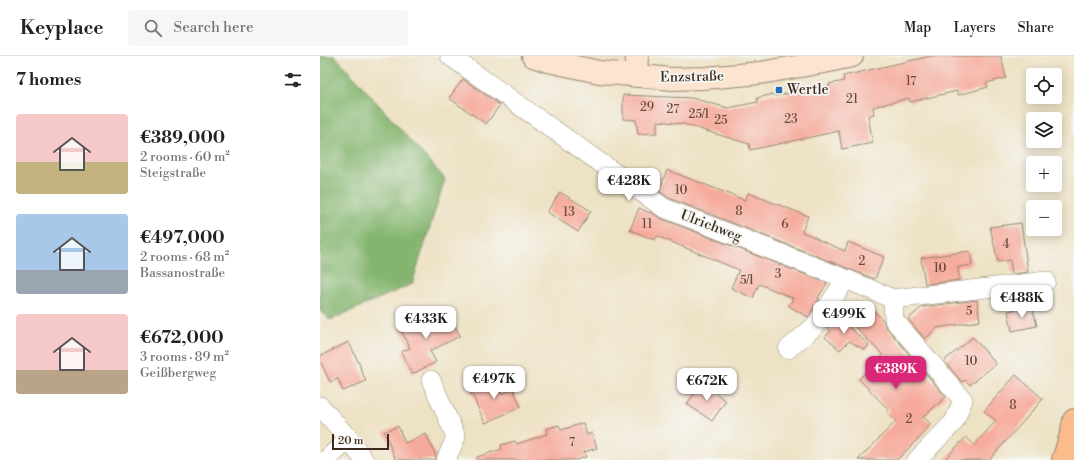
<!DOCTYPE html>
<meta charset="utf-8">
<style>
body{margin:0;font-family:"Libre Bodoni",serif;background:#f6f6f6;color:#222;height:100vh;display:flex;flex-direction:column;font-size:15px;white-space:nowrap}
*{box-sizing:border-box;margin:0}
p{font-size:13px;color:#767676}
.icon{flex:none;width:22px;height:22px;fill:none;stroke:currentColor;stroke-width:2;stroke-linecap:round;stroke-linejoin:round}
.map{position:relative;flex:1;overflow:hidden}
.details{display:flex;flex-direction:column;background:#fff;width:320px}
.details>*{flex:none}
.buttons{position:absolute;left:706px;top:12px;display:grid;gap:8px}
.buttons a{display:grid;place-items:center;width:36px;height:36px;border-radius:4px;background:#fff;box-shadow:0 2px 10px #0003;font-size:20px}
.scale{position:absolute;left:12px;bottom:10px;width:57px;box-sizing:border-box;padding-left:4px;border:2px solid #3b2a1e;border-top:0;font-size:11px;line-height:14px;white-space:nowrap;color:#3b2a1e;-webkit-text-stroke:3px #f6f6f2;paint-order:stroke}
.price{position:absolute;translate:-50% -34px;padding:0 9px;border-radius:8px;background:#fff;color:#222;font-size:13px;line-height:26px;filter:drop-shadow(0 1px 2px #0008)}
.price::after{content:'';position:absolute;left:50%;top:24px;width:12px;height:9px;margin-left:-6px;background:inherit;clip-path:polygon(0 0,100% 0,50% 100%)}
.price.selected{background:#db2777;color:#fff}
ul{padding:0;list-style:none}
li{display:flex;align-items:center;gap:12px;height:100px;padding:0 16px}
li span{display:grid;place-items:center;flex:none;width:112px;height:80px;border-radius:4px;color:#555}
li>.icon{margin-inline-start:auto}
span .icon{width:48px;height:48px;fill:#fffc;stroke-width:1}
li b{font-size:17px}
h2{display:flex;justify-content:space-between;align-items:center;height:48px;padding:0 16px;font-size:17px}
header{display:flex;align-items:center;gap:24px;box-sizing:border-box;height:56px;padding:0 20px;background:#fff;border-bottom:1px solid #e0e0e0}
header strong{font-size:19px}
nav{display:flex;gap:22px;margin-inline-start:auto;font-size:14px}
.search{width:280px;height:36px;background:#f6f6f6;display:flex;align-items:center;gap:10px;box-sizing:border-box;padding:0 14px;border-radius:4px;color:#767676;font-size:15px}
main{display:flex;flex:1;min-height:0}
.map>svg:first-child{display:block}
</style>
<header>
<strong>Keyplace</strong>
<div class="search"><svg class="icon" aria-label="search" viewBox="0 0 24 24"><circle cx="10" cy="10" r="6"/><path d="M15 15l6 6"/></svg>Search here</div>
<nav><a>Map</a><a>Layers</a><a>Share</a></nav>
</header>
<main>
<section class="details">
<h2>7 homes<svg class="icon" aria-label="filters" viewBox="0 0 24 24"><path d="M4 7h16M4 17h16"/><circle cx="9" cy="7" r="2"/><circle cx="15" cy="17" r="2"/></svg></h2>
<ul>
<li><span style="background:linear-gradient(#f6c9c9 60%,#c2b280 0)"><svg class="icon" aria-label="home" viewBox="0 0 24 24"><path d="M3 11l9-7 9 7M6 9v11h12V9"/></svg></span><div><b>€389,000</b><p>2 rooms · 60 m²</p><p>Steigstraße</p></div></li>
<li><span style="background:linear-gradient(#a9c7e8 70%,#9aa5b1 0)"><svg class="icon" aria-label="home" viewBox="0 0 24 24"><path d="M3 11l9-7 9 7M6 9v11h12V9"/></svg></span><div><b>€497,000</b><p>2 rooms · 68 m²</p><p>Bassanostraße</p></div></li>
<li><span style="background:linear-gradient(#f6c9c9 70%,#b9a48a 0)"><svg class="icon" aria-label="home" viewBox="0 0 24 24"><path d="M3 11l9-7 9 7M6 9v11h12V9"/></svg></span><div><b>€672,000</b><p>3 rooms · 89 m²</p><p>Geißbergweg</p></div></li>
</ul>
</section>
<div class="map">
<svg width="754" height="404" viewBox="0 0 754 404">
<rect width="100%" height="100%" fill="#f6f6f2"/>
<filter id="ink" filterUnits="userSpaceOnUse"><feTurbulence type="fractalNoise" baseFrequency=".025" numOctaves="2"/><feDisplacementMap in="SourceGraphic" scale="8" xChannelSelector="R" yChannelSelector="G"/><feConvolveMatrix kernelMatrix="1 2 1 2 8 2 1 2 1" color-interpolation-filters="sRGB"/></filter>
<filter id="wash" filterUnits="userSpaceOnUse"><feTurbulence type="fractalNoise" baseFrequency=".012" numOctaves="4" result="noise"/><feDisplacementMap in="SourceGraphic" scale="16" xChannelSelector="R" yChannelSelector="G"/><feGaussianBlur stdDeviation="0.9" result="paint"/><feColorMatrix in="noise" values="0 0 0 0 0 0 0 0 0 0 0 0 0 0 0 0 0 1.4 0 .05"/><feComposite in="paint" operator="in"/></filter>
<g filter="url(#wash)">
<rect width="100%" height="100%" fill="#eee2c5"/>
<polygon fill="#84b56e" stroke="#607046" points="0,0 15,0 125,123 92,228 10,264 0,255"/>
<g id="blocks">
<g fill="#f6aa9b">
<polygon points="611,0 681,0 686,22 666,27 668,31 638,39 637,35 590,46 589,42 553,51 554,58 548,60 553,87 522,93 519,75 430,94 429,88 363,68 337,65 337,77 318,78 316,64 303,63 303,39 372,42 408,52 438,46 437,42 454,38 455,40 510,30 509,28 524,25 523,20"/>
<polygon points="143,23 180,49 166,68 129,42"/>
<polygon points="347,114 425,144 428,137 488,160 482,176 497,182 497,183 525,195 528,186 564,201 555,223 349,142 339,135"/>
<polygon points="240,136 271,155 258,176 227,156"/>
<polygon points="319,152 330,157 330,156 340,162 507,227 498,242 499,244 488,261 469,250 473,242 439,228 433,242 411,232 419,214 337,180 335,184 310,174"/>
<polygon points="701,167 708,216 692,218 690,204 678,206 670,171"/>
<polygon points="650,195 652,209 638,211 639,224 605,228 601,202"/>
<polygon points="657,244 660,265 617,272 605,283 588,263 602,251"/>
<polygon points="549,250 563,264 566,271 626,341 603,361 611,368 598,384 598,383 577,404 538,404 576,365 567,357 569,354 539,323 563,299 532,268"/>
<polygon points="712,250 717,270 692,275 688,255"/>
<polygon points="122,256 128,269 133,266 140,280 110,295 116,306 92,318 81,296 90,292 80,272 95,264 97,268"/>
<polygon points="516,259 549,289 545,294 529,285 520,294 505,281 511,275 507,272"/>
<polygon points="653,281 676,308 650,329 645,324 642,326 624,305"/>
<polygon points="29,286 41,312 40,312 46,325 23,335 18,323 10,326 0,305 0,300"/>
<polygon points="696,319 723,343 669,404 624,404 646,381 654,389 676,365 664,355"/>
<polygon points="173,321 181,338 193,333 201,351 165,367 149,332"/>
<polygon points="382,327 406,345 392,365 367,348"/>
<polygon points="263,367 267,379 272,377 277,392 264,396 266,401 256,404 157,404 157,401 182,393 181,389 195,385 197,388 227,378 226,373 239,369 241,374"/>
<polygon points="78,370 85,387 106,378 116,400 115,404 76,404 64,376"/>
</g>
</g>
</g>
<g filter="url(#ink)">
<use href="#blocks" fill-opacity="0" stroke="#948672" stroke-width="1"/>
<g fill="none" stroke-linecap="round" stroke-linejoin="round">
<defs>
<g id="minor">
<polyline points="130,0 344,152 526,223 573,243 726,225"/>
<polyline points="573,243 574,264 643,344 634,366 597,404"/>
<polyline points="468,293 495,270 526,223"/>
<polyline points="111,324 136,381 126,404"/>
<polyline points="0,350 29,383 44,404"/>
<polyline points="6,404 29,383"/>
</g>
<g id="secondary">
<polyline points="213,0 228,5 279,16 352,23 385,22 440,17 504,6 532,0"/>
<polyline points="316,20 317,0"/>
</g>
<polyline id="primary" points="743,404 752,375 754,364"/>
</defs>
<use href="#minor" stroke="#948672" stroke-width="20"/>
<use href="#secondary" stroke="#948672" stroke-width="24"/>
<use href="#primary" stroke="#948672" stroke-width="24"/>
<use href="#minor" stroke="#fff" stroke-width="19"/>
<use href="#secondary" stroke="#fde4d0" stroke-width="22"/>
<use href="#primary" stroke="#f9bc8a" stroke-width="22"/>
</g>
</g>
<rect fill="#1f6fb2" stroke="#f6f6f2" stroke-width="1.5" x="455" y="30" width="8" height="8" rx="2"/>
<g text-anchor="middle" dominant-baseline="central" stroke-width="3.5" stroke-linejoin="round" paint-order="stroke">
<g font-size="12" fill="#6a4a3d">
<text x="591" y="25">17</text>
<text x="532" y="43">21</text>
<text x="327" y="51">29</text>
<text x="353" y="53">27</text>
<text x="379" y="58">25/1</text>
<text x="471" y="63">23</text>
<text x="401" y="64">25</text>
<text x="361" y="134">10</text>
<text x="419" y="155">8</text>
<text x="249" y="156">13</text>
<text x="327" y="168">11</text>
<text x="465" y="168">6</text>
<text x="686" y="188">4</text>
<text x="542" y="205">2</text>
<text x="620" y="212">10</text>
<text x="458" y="218">3</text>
<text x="427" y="224">5/1</text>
<text x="649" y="255">5</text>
<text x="651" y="305">10</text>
<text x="693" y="349">8</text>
<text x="589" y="363">2</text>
<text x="252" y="386">7</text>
</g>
<g font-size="14" fill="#3b2a1e" stroke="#f6f6f2">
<text transform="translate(372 21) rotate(-1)">Enzstraße</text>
<text transform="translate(391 170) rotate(21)">Ulrichweg</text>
</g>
<g font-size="14" fill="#3b2a1e" stroke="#f6f6f2" text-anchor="start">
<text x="467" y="34">Wertle</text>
</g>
</g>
</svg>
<div class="buttons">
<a><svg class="icon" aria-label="locate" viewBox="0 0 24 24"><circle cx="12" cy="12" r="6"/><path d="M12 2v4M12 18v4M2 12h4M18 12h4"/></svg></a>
<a><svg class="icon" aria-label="layers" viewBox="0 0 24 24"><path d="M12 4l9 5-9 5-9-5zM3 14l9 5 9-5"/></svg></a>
<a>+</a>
<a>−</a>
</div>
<div class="scale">20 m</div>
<b class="price" style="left:309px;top:146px">€428K</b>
<b class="price" style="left:702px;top:263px">€488K</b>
<b class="price" style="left:524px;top:279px">€499K</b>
<b class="price" style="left:106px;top:284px">€433K</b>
<b class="price selected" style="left:576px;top:334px">€389K</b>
<b class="price" style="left:174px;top:344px">€497K</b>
<b class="price" style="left:387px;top:346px">€672K</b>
</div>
</main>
